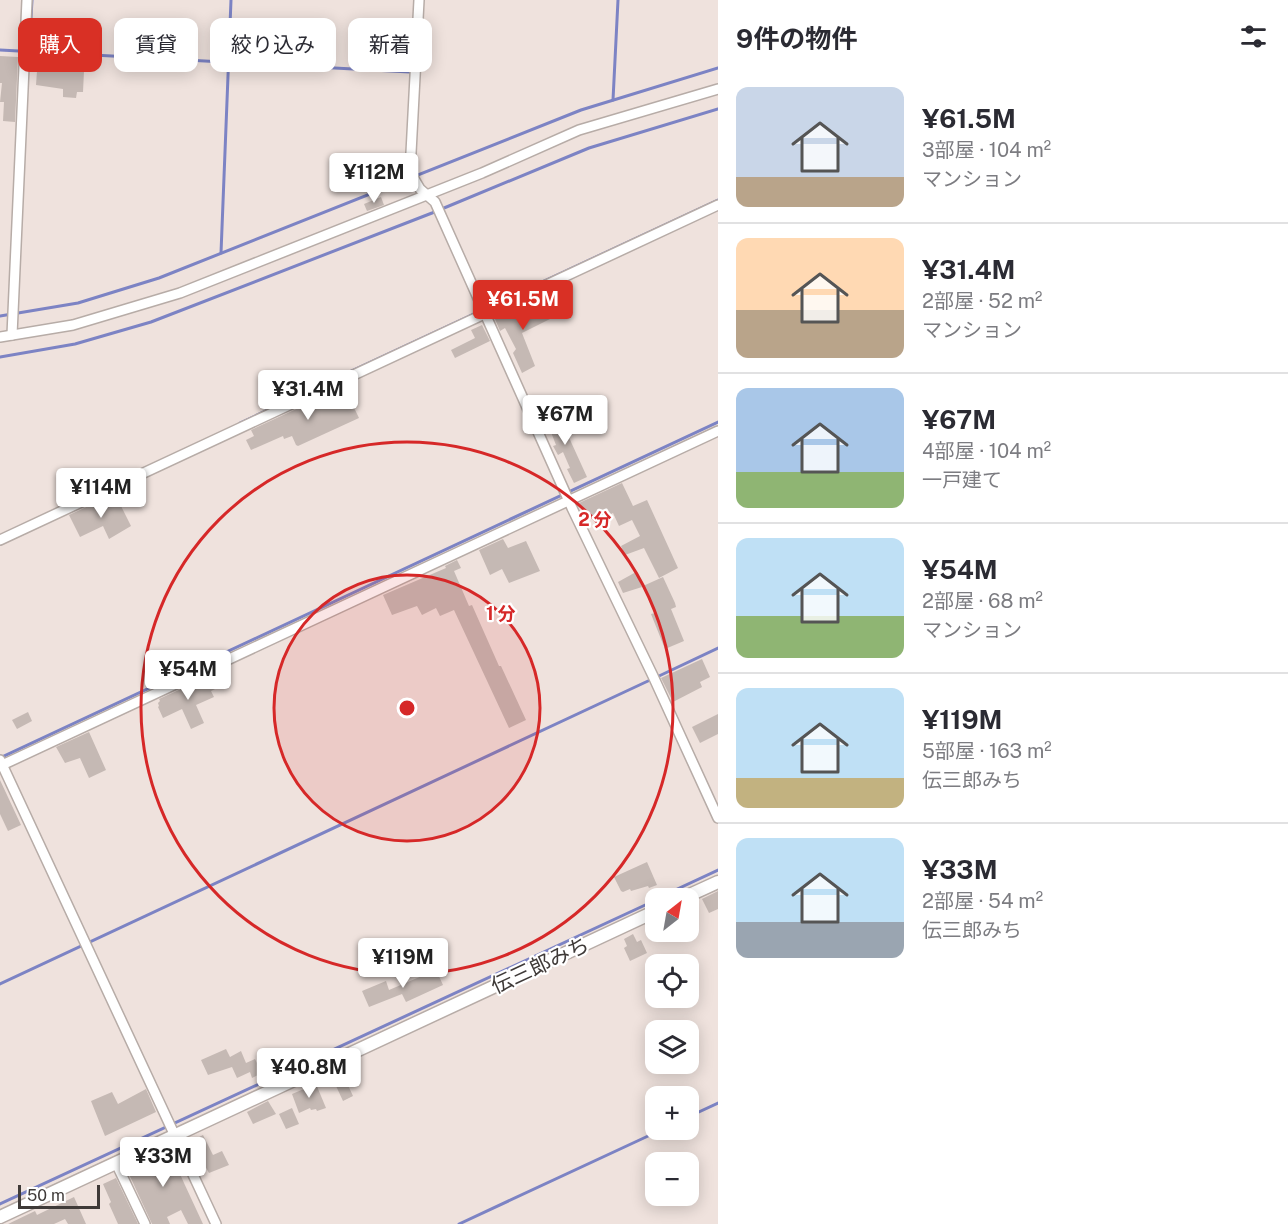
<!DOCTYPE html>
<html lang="ja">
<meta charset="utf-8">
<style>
body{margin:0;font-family:"Public Sans","Noto Sans JP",sans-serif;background:#f7f7f7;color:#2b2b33;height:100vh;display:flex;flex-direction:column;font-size:22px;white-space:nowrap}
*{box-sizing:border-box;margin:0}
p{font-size:20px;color:#7c7c81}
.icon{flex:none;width:33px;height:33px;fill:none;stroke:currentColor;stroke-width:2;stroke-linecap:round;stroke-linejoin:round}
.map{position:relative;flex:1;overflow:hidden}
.side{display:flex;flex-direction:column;background:#fff;width:570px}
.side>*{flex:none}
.top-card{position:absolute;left:18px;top:18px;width:570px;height:54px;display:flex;gap:12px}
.needle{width:39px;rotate:31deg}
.buttons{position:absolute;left:645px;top:888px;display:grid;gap:12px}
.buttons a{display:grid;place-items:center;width:54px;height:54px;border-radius:12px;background:#fff;box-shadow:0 3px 15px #0003;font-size:30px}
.scale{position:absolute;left:18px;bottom:15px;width:82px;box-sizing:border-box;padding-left:6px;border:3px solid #3f3a38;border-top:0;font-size:16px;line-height:21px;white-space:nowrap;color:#3f3a38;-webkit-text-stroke:4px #fff;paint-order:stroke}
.price{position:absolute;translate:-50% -51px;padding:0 14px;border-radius:6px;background:#fff;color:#222;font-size:20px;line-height:39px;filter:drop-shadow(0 2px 3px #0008)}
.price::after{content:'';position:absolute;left:50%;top:36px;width:18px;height:14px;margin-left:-9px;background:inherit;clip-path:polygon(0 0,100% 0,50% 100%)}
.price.current{background:#d93025;color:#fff}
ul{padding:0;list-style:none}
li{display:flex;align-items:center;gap:18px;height:150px;padding:0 18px}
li+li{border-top:2px solid #e1e1e2}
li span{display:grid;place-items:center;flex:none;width:168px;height:120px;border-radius:12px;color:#555}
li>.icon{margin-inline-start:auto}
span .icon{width:72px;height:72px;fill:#fffc;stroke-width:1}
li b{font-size:26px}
h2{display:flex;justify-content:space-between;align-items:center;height:72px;padding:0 18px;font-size:26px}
.pill{padding:0 21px;border-radius:12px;background:#fff;box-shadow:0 3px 15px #0003;font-size:21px;line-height:54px}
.pill.current{background:#d93025;color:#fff}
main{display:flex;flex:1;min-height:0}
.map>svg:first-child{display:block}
</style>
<main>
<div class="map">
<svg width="718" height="1224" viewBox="0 0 718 1224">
<rect width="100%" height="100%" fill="#efe2dd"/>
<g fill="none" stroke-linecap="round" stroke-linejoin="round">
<g stroke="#7c83c4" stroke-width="3">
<polyline points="0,50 410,72"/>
<polyline points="29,52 32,0"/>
<polyline points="613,100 618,0"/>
<polyline points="221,253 231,0"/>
<polyline points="493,305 718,200"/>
<polyline points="0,316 78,303 159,278 581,110 718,68"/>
<polyline points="0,357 75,344 151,322 432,213 589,148 718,109"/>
<polyline points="240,423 478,312"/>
<polyline points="659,676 718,648"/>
<polyline points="0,758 718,422"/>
<polyline points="658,898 718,870"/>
<polyline points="0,984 648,681"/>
<polyline points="688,1117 718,1103"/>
<polyline points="0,1204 656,900"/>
<polyline points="459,1224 661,1130"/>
</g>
</g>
<g fill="#c5b9b4">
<polygon points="0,56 18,57 15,122 3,121 4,102 0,102 2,83 0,83"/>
<polygon points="31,59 65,60 64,67 67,67 67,70 84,71 83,92 77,92 76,98 63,97 63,89 36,85 37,71 31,71"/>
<polygon points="381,197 384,205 367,211 364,204"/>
<polygon points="544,302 552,318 522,333 535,366 522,373 513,353 516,349 505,328 500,331 495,319 511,310 514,317"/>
<polygon points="482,325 490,341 455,358 451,350 475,338 471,330"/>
<polygon points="344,387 359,418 298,446 296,445 292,436 284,439 283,436 251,450 246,440 254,436 251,430"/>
<polygon points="556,409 587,477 574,483 567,469 570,468 563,452 558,455 553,446 556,445 544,414"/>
<polygon points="622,483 633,506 647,500 678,568 659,578 644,548 625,555 621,546 640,536 632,520 619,526 613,513 603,518 601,514 593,518 584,509 582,510 579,503"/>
<polygon points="118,500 131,526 109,539 103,526 80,537 69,515 95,503 97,509"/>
<polygon points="503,539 508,548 526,541 540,571 509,583 502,569 490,575 479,550"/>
<polygon points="457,560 461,568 454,571 469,606 472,605 499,666 501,666 526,720 509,728 454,610 440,616 436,608 422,615 417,606 392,615 383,595 446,568 445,566"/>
<polygon points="636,572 642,587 623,593 618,582"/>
<polygon points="663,577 675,603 676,607 671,609 684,641 665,649 651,614 655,613 643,586"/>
<polygon points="702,659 710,677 700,682 702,687 673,702 661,678"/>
<polygon points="205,678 206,680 210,678 215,689 211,691 214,697 196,705 204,723 191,729 182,709 163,718 158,707 159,706 158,703 160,701 159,699"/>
<polygon points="28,712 32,721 17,729 12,720"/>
<polygon points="718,714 718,734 700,743 692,727"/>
<polygon points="89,732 106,770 89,778 80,758 65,763 56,747"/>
<polygon points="0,780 21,825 8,831 0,814"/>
<polygon points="647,862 657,885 649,888 648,886 631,891 630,889 623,892 621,891 614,877"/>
<polygon points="718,891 718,909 709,913 702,899"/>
<polygon points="633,934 637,942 641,940 647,953 630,961 624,948 627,946 624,939"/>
<polygon points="436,970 443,985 406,1002 402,994 369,1007 362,991 386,981 389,990"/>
<polygon points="226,1049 230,1057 241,1051 246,1063 255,1059 262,1073 252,1078 250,1072 237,1078 232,1067 208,1075 201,1060"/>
<polygon points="340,1068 353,1096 343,1101 330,1073"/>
<polygon points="316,1084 326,1108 317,1111 316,1109 311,1110 310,1108 299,1113 292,1094"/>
<polygon points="146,1089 156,1112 105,1136 91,1101 112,1092 118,1104"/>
<polygon points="268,1101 276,1114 253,1124 247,1112"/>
<polygon points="292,1108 299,1124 286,1129 279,1114"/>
<polygon points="203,1135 213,1155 222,1151 229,1165 209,1173 191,1141"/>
<polygon points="172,1147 184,1172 180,1174 184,1183 203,1224 188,1224 181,1210 167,1217 170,1224 152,1224 128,1172 131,1170 129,1167"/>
<polygon points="116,1178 138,1224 118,1224 109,1204 111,1202 103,1184"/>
<polygon points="74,1197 86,1224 68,1224 65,1219 54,1224 8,1224 35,1211 37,1215 41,1213"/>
</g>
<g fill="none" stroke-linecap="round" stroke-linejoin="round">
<defs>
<g id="street">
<polyline points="419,0 410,172 420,189 435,202 572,508 653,676 718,818"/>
<polyline points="12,335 27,0"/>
<polyline points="0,337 73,325 180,293 482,173 579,130 718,89"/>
<polyline points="0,540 718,205"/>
<polyline points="0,760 216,1224"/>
<polyline points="0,766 718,431"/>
<polyline points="116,1163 145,1224"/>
</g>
<g id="secondary">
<polyline points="683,898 718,882"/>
<polyline points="0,1217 656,911"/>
</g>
</defs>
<use href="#street" stroke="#b7aca7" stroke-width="12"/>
<use href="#secondary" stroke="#b7aca7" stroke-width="15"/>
<use href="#street" stroke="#fff" stroke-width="9"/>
<use href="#secondary" stroke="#fff" stroke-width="12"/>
</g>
<circle cx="407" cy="708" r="133" fill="#d62828" fill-opacity=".12"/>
<g fill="none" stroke="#d62828" stroke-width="3">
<circle cx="407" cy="708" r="133"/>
<circle cx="407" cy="708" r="266"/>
</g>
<g text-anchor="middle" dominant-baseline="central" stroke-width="4.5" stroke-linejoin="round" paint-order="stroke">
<g font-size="21" fill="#3f3a38" stroke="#fff">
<text transform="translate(540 965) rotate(-25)">伝三郎みち</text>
</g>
</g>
<circle cx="407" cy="708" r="9" fill="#d62828" stroke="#fff" stroke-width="3"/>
<g font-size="18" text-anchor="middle" font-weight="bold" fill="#d62828" stroke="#fff" stroke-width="4.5" stroke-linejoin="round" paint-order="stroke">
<text x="595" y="526">2 分</text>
<text x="501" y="620">1 分</text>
</g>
</svg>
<div class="buttons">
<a><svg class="needle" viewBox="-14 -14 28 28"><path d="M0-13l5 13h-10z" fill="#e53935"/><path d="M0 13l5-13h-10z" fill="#7c7c81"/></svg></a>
<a><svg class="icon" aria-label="locate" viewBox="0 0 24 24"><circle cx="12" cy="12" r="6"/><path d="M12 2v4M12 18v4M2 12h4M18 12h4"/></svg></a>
<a><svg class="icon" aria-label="layers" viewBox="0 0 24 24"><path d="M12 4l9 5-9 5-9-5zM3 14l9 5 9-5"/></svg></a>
<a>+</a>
<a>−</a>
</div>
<div class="scale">50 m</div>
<b class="price" style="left:374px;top:204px">¥112M</b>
<b class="price current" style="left:523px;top:331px">¥61.5M</b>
<b class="price" style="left:308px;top:421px">¥31.4M</b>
<b class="price" style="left:565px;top:446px">¥67M</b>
<b class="price" style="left:101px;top:519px">¥114M</b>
<b class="price" style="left:188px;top:701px">¥54M</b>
<b class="price" style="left:403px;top:989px">¥119M</b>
<b class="price" style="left:309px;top:1099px">¥40.8M</b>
<b class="price" style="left:163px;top:1188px">¥33M</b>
<div class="top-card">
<a class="pill current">購入</a>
<a class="pill">賃貸</a>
<a class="pill">絞り込み</a>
<a class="pill">新着</a>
</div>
</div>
<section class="side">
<h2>9件の物件<svg class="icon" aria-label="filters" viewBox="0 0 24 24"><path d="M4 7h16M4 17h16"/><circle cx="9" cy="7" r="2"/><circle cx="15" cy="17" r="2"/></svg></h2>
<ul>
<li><span style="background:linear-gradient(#c9d6e8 75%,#b9a48a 0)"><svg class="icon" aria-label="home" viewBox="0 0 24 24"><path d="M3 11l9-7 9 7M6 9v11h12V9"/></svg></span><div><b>¥61.5M</b><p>3部屋 · 104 m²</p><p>マンション</p></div></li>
<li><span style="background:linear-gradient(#ffd9b3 60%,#b9a48a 0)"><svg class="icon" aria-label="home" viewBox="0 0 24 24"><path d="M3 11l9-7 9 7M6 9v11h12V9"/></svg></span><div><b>¥31.4M</b><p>2部屋 · 52 m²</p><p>マンション</p></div></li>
<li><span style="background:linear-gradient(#a9c7e8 70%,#8fb573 0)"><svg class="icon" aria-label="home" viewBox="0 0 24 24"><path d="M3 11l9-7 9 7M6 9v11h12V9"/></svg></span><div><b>¥67M</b><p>4部屋 · 104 m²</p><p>一戸建て</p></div></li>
<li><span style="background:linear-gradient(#bfe0f5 65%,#8fb573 0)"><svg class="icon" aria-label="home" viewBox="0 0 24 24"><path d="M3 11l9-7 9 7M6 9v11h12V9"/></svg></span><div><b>¥54M</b><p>2部屋 · 68 m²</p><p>マンション</p></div></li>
<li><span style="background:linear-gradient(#bfe0f5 75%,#c2b280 0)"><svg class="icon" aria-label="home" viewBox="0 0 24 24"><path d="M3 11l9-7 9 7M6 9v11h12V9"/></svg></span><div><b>¥119M</b><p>5部屋 · 163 m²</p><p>伝三郎みち</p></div></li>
<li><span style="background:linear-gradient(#bfe0f5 70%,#9aa5b1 0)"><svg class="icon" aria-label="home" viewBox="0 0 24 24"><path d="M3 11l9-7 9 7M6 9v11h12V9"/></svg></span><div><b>¥33M</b><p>2部屋 · 54 m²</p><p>伝三郎みち</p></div></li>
</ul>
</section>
</main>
